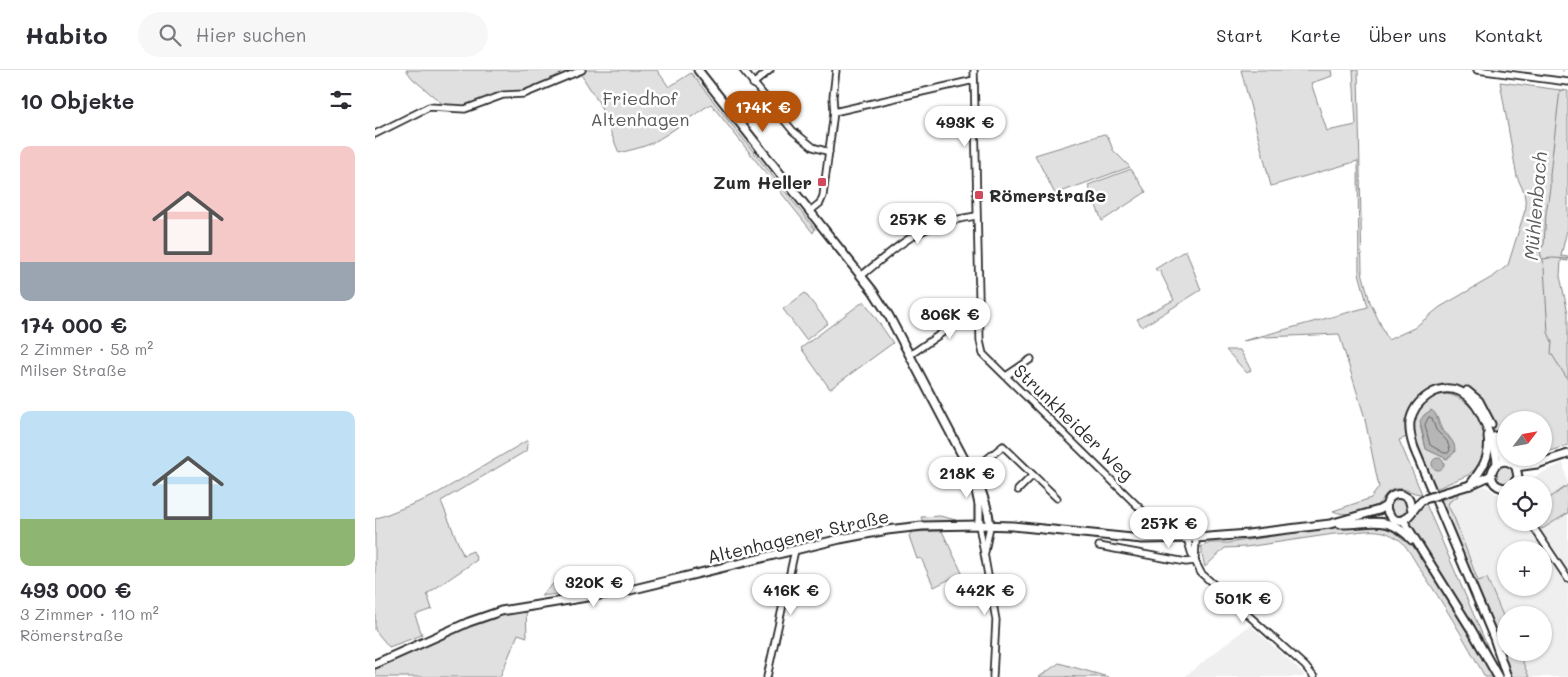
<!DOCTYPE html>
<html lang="de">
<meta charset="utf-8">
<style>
body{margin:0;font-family:Mali,sans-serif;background:#f7f7f7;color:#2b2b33;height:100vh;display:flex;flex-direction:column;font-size:19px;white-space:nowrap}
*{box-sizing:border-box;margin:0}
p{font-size:16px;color:#7c7c81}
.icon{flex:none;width:28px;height:28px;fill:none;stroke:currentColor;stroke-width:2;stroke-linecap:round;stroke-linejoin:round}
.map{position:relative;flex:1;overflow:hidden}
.sheet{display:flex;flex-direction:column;background:#fff;width:375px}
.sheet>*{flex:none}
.needle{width:32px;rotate:58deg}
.buttons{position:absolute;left:1122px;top:341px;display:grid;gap:10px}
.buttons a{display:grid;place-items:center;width:55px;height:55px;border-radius:50%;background:#fff;box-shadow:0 1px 4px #0004;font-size:25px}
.price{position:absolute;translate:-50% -42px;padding:0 11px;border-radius:18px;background:#fff;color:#222;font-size:16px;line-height:32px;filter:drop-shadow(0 1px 2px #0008)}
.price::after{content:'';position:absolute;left:50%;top:30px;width:15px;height:11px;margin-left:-8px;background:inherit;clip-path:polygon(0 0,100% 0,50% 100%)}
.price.current{background:#b45309;color:#fff}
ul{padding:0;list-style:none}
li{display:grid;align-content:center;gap:10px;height:265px;padding:0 20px}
li span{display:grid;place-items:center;height:155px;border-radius:10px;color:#555}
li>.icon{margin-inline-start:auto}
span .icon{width:90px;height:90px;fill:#fffc;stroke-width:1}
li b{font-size:21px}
h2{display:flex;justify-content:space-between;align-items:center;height:60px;padding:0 20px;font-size:21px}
header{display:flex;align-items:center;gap:30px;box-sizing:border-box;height:70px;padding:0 25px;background:#fff;border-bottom:1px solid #e1e1e2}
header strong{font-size:24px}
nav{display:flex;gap:28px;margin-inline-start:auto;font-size:18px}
.search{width:350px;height:45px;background:#f7f7f7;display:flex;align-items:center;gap:12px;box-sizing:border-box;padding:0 18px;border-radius:28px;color:#7c7c81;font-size:19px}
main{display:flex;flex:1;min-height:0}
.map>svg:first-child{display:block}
</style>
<header>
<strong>Habito</strong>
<div class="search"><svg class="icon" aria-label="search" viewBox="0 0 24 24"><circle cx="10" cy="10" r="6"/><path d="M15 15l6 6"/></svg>Hier suchen</div>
<nav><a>Start</a><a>Karte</a><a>Über uns</a><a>Kontakt</a></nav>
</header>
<main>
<section class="sheet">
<h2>10 Objekte<svg class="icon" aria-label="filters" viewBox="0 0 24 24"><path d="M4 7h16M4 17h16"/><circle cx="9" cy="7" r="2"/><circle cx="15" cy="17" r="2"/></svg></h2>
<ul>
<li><span style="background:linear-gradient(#f6c9c9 75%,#9aa5b1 0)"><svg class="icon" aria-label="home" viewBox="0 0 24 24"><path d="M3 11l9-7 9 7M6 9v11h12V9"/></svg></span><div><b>174 000 €</b><p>2 Zimmer · 58 m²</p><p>Milser Straße</p></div></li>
<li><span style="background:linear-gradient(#bfe0f5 70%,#8fb573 0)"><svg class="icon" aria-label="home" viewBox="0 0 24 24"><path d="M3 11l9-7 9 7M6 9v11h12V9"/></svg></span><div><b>493 000 €</b><p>3 Zimmer · 110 m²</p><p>Römerstraße</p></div></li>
</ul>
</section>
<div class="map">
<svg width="1193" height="607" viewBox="0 0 1193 607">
<rect width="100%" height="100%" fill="#fff"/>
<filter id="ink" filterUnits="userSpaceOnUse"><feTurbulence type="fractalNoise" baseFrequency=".02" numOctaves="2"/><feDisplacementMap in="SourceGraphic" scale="10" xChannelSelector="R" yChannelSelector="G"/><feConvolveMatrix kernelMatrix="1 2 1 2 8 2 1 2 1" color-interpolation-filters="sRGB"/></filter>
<g filter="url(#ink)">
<g fill="#efefef" fill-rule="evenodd">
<polygon points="1188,393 1193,415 1169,432 1169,415 1151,415 1162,405"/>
<path d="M1110 416 1128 428 1131 427V452L1162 453 1167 459 1193 443V607H1154L1144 583 1169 582V545H1131V553L1113 508 1104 512 1073 436 1074 432 1083 426 1082 424ZM1131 480H1169V518H1131Z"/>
<polygon points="875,555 928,603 929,607 809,607"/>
</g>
<g fill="#e0e0e0" stroke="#868686" fill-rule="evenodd">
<polygon points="31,0 201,0 147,22 89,37 70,36 38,9"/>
<path d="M212 0H282L294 17 316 3 440 159 438 163 336 34C316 46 298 62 277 73 267 78 255 80 244 83L224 33 205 3Z"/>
<path d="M866 0H956L957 6 936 13 952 61 981 55 978 0H983L987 202 995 232 1013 270 1039 258 1065 237 1119 206 1133 195 1151 137 1149 122 1142 107 1125 12 1193 21V156L1186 186 1193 187V191L1186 190 1185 206 1193 243V375L1169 383V350H1131V382C1117 367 1117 340 1100 325 1070 299 1024 331 1032 367L1024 370 1047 424C1037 424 1030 417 1020 419 1009 421 1009 431 1000 436 989 442 969 447 958 441L996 428 1004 417 989 345 964 264 889 267 868 271 993 237 984 203 983 91 896 116Z"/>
<polygon points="729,64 733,67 738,80 755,97 680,124 660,85"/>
<polygon points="756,99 771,122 727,151 713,115"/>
<polygon points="811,180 826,220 767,257 762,249 799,230 785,201 783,202 780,199"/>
<polygon points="430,223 453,253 431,270 408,239"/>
<polygon points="489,231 518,273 455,319 426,278"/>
<polygon points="851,280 865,280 876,300 872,303"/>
<path d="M1072 324C1097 329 1114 356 1111 381 1110 387 1106 394 1103 399L1101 398 1093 405 1058 420 1054 404H1051C1038 373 1023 329 1072 324ZM1062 347 1067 360 1073 365 1079 375 1072 389 1051 379 1045 356Z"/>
<polygon points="153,370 151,381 66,431 88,485 98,481 102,490 52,524 57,539 40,545 47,565 14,577 0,560 0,449 56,427"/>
<circle cx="1130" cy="404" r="10"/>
<polygon points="1193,415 1193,443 1167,459 1162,453 1169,452 1169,432"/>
<polygon points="1082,424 1083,426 1074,432 1073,436 1079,447 1103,511 1112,508 1131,553 1131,582 1144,583 1154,607 1137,607 1063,431"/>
<circle cx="1024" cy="437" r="10"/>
<polygon points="1051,434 1117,587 1031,451 1045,437"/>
<polygon points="565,446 581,450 548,452 546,447"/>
<path d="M1011 455 1031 467 1040 477 1120 607H1110C1090 570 1069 534 1045 499 1039 490 1033 478 1026 471 1021 467 1015 464 1009 462 993 458 976 464 959 464L871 477 850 478 830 497 827 485V478L825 477 835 473H853L950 458 951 459 954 457Z"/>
<polygon points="567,461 588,505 577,508 559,517 546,488 542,489 534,466 537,462"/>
<polygon points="189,504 200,522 166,526 167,524"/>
<polygon points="151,539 152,567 143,564 125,607 0,607 0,598 108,550 121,545"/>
<polygon points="684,593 733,607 664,607"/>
</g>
<g fill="#b6b6b6" stroke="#7e7e7e">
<path d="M1056 340C1064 344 1061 351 1065 358 1071 368 1080 367 1080 382L1072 389 1051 379 1045 351 1049 345Z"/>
<circle cx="1063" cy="394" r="6"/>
</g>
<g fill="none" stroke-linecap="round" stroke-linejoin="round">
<polygon stroke="#636363" stroke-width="1" points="1054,347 1057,348 1061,360 1072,371 1075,380 1073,383 1069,383 1055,375 1050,355"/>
<g stroke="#7e7e7e" stroke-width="1">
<polyline points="1188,0 1188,1"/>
<polyline points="1185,20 1175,104 1175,118 1171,143 1169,174 1165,181 1169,198 1173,262 1177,272 1176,283 1193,310"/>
<polyline points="1166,189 1178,188 1193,189"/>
<polyline points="691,607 700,607"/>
</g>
<defs>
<g id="minor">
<polyline points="368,0 418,61 438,77 454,82"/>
<polyline points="599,0 605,271 608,284 613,289 781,454"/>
<polyline points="1102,0 1193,12"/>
<polyline points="378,14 395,0"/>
<polyline points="459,42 599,10"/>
<polyline points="0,64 54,37 90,39 128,25 149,24 207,0"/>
<polyline points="435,141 445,133 448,126 459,42 458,27 461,0"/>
<path d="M486 206C509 188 532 165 560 156 573 151 587 148 601 146"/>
<polyline points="535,285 603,238"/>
<polyline points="631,306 656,289"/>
<polyline points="596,402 628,376 682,428"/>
<polyline points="643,420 658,405"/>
<polyline points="1155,452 1193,509"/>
<polyline points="604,455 621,550 618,607"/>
<polyline points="812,468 817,485 826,503 930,596 939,607"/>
<polyline points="724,476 811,492 820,491"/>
<polyline points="610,482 615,456"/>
<polyline points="820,491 821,468"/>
<polyline points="392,607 420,480"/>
</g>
<g id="major">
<path d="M323 0 498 221 514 246 596 402C607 419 613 436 615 456"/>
<polyline points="1092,321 1104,331 1116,354"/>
<polyline points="1121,366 1129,388 1134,391"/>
<path d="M1122 394C1122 382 1117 372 1113 361 1108 346 1100 328 1084 321 1063 313 1039 330 1035 352 1034 361 1036 369 1039 378L1119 568 1132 607"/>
<polyline points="1141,397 1162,394 1193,384"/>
<polyline points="599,411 604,435 604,455"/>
<path d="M1095 415C1107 399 1116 387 1113 366"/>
<path d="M1131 418C1103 416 1121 377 1141 397L1143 407 1138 415"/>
<polyline points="1071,422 1095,415 1117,405"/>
<path d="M1037 440 1034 429C1024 421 1014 424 1011 436 1012 446 1021 455 1031 448 1037 444 1040 436 1047 430"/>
<polyline points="1028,450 1096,559 1123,607"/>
<path d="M964 454C995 455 1012 443 1037 470"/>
<polyline points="0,594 94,552 126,541 255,520 465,469 512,460 547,456 604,455 638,456 767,469 821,468 873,464 955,454 1004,440 1011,436"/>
</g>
</defs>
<use href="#minor" stroke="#2b2b2b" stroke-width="9"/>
<use href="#major" stroke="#2b2b2b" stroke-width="11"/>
<use href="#minor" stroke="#fff" stroke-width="5.5"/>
<use href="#major" stroke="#fff" stroke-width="7"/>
<defs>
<polyline id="major-bridge" points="1047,430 1071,422"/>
</defs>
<use href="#major-bridge" stroke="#2b2b2b" stroke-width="11" stroke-linecap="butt"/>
<use href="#major-bridge" stroke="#fff" stroke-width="7"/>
</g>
</g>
<g fill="#d1495b" stroke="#fff" stroke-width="2">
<rect x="442" y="107" width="10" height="10" rx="2.5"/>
<rect x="599" y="120" width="10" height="10" rx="2.5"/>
</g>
<g text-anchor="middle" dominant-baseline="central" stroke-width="5" stroke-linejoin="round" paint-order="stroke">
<g font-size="18" fill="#585858" stroke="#fff">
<text x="265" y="28">Friedhof<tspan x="265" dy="21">Altenhagen</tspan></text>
</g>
<g font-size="18" font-weight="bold" fill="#2b2b2b" stroke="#fff" text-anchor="end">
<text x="437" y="112">Zum Heller</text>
<text x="614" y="125" text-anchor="start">Römerstraße</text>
</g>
<g font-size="18" fill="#2b2b2b" stroke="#fff">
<text transform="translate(699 352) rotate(44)">Strunkheider Weg</text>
<text transform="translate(423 466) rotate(-13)">Altenhagener Straße</text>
</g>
<g font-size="19" font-style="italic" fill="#5c5c5c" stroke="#fff">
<text transform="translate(1160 136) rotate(-85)">Mühlenbach</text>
</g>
</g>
</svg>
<div class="buttons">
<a><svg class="needle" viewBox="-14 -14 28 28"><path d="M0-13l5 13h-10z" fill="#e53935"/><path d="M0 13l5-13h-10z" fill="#7c7c81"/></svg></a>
<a><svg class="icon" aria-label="locate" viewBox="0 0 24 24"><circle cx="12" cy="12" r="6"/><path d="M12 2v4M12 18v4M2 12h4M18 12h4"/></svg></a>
<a>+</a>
<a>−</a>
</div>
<b class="price current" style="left:388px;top:63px">174K €</b>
<b class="price" style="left:590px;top:78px">493K €</b>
<b class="price" style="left:543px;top:175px">257K €</b>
<b class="price" style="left:575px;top:270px">806K €</b>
<b class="price" style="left:592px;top:429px">218K €</b>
<b class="price" style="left:794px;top:479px">257K €</b>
<b class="price" style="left:219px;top:538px">320K €</b>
<b class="price" style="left:416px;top:546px">416K €</b>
<b class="price" style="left:610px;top:546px">442K €</b>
<b class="price" style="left:868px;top:554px">501K €</b>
</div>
</main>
